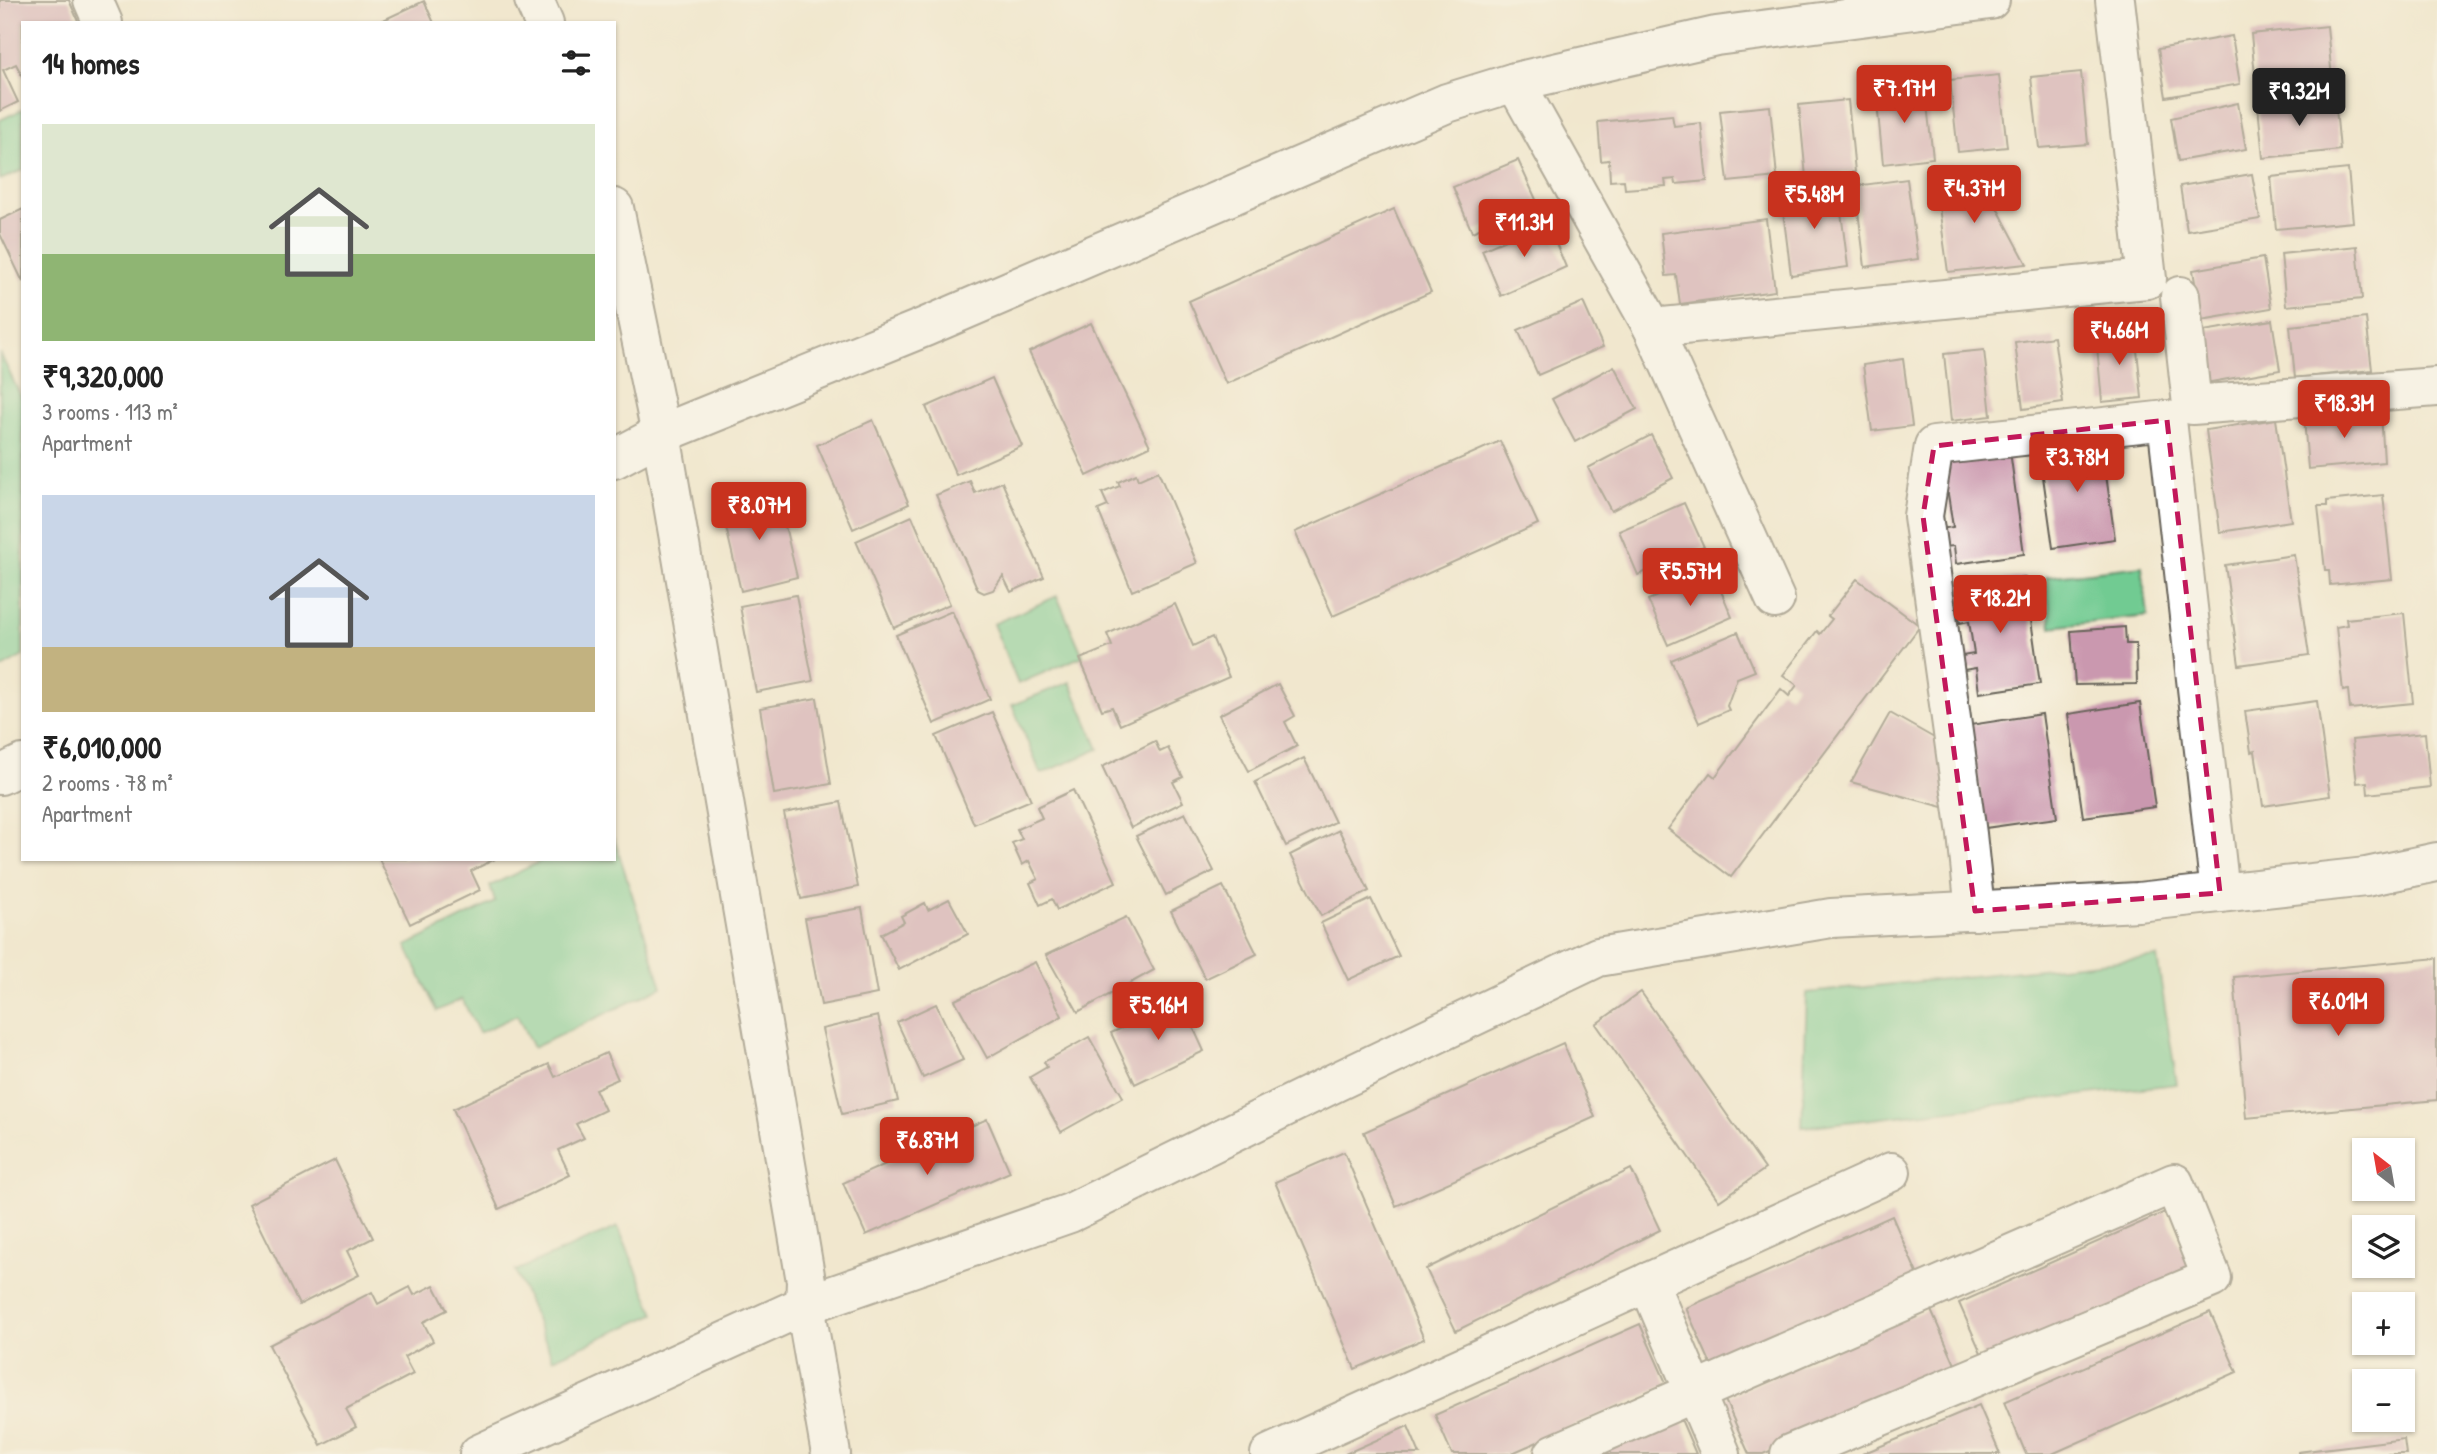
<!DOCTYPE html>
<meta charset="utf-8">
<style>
body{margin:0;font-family:"Patrick Hand",sans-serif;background:#f6f6f6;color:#222;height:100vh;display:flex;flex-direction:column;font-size:26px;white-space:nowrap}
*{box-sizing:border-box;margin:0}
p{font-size:23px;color:#767676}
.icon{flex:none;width:38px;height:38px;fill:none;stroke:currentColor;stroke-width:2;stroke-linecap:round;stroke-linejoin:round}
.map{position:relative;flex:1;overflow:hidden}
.drawer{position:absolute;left:21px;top:21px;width:595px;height:840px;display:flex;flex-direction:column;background:#fff;border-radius:0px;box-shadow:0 2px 5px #0004}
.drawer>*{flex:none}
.needle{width:46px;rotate:329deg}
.fabs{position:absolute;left:2352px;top:1138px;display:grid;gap:14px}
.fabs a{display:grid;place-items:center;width:63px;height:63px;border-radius:0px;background:#fff;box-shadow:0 2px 5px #0004;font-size:35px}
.price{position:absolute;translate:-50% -60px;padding:0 16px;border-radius:7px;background:#c8321e;color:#fff;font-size:23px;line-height:46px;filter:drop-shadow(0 2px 4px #0008)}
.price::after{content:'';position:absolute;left:50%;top:42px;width:21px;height:16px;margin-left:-10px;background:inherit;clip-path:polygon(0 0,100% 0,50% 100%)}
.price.on{background:#222;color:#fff}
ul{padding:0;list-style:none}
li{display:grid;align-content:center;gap:14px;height:371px;padding:0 21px}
li span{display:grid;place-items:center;height:217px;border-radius:0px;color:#555}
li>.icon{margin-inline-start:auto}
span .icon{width:126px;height:126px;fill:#fffc;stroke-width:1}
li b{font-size:30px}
h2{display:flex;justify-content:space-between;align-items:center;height:84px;padding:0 21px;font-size:30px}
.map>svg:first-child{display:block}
</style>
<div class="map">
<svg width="2437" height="1454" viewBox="0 0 2437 1454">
<rect width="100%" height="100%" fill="#fbf7ec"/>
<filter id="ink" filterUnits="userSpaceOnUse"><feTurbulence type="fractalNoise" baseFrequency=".0143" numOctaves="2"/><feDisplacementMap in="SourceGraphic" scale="14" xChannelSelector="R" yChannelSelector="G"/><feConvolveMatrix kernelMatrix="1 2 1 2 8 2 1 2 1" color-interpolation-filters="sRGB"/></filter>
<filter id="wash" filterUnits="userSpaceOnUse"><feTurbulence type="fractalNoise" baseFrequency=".00686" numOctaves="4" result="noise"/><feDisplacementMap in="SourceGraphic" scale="28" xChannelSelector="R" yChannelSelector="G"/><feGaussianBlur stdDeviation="1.57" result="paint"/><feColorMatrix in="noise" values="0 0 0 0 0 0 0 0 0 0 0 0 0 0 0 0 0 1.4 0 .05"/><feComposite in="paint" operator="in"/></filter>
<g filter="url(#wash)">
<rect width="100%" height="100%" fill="#f1e7ce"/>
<g fill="#71cb92" stroke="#467457" stroke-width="2">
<polygon points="23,109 23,170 0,180 0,120"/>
<polygon points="0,353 23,401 23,656 0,669"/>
<polygon points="2142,566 2148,616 2051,627 2046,577"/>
<polygon points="1057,596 1083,656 1018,684 993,624"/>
<polygon points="1070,682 1099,749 1041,774 1012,705"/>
<polygon points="614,838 662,987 533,1048 517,1015 479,1033 462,999 437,1011 406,946 495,902 490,886 545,859 614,859"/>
<polygon points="2157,957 2177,1084 1802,1127 1807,993"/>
<polygon points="618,1227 655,1314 553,1359 515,1271"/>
</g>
<g id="blocks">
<g fill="#ca98af">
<polygon points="0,0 69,0 79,23 23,23 23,78 16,64 3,70 18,102 0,111"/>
<polygon points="424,1 434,23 377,23"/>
<polygon points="2327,26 2332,79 2256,86 2251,34"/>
<polygon points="2232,36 2240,84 2166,97 2158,49"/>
<polygon points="2081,72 2088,144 2039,148 2031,77"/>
<polygon points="1999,75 2007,147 1958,152 1950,80"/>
<polygon points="1925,87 1933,158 1883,164 1876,92"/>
<polygon points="2335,98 2340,150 2263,158 2258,106"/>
<polygon points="1848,100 1855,172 1806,177 1799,105"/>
<polygon points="2238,103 2246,149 2178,161 2171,118"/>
<polygon points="1770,106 1777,177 1728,182 1720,111"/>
<polygon points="1672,115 1674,126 1701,123 1707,181 1676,184 1675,179 1665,180 1666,186 1625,189 1624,180 1610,181 1609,160 1601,161 1598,122"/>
<polygon points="1518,160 1538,204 1472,232 1453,187"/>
<polygon points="2348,169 2353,222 2276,229 2271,177"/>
<polygon points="1990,171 1994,202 2027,264 1948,272 1935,178"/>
<polygon points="2252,174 2260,219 2187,231 2180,186"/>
<polygon points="1907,179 1918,259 1865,267 1855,186"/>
<polygon points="1838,188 1848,267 1791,275 1781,195"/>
<polygon points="23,209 23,282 0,234 0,220"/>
<polygon points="1394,209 1431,292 1226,384 1189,301"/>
<polygon points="1766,219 1775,291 1680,304 1676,275 1666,276 1661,233"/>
<polygon points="1547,222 1566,267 1501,296 1482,250"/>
<polygon points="2357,246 2362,299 2286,306 2281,254"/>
<polygon points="2263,258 2271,308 2201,320 2193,270"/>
<polygon points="1583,302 1603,347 1538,375 1518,330"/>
<polygon points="2366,318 2372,370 2295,378 2290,326"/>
<polygon points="2272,320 2280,370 2205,383 2197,332"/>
<polygon points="1091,323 1150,446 1087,476 1029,352"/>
<polygon points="2135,331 2142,398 2102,402 2096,335"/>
<polygon points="2054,337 2063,403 2023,409 2015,342"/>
<polygon points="1984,350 1991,416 1951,421 1944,354"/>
<polygon points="1903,359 1912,426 1872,431 1863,365"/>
<polygon points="1614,366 1637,409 1575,442 1552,399"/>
<polygon points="992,378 1022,446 956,475 926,407"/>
<polygon points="2381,412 2384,462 2308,469 2304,418"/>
<polygon points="2276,419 2291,521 2220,532 2206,430"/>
<polygon points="873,420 909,504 853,529 817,445"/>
<polygon points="1651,435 1673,478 1611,511 1588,468"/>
<polygon points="2101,439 2115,539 2053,548 2039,448"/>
<polygon points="1500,441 1538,524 1333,616 1295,532"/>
<polygon points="2010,451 2024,554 1956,564 1954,546 1943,547 1940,529 1953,527 1948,494 1933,496 1943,460"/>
<polygon points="1158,471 1197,563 1132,591 1098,510 1108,506 1102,493 1120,486 1118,482 1136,474 1138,480"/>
<polygon points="970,481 975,493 1002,482 1044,577 1011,592 1003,576 993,590 984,593 978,590 936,495"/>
<polygon points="777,492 797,577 741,591 721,506"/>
<polygon points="2383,495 2392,579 2330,585 2329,570 2325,570 2318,506 2327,506 2327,501"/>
<polygon points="1684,503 1704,547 1638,575 1619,531"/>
<polygon points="912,516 950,604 894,628 856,541"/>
<polygon points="2294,555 2309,655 2239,665 2225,565"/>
<polygon points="1713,572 1732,617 1668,645 1648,600"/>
<polygon points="2025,577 2040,684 1979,693 1976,668 1964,670 1962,656 1974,654 1969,621 1960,623 1957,606 1967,605 1964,585"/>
<polygon points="1857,579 1920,626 1731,877 1668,829 1710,773 1715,777 1781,689 1789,696 1797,685 1783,675 1817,631 1820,634 1832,619 1828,616"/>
<polygon points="796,595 813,681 756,692 740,606"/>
<polygon points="1175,604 1193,646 1212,637 1229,677 1120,725 1112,707 1102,710 1080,659 1112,646 1107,634"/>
<polygon points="952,611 990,699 934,724 896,635"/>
<polygon points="2404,613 2413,703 2350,709 2348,690 2343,691 2336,627 2347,625 2346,619"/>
<polygon points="2125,627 2126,644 2136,644 2137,684 2075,685 2071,631"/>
<polygon points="1738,632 1755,671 1737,678 1727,706 1729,710 1699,723 1671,660"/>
<polygon points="1278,684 1295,716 1285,722 1297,746 1249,771 1219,715"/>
<polygon points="817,698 831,784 774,794 760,708"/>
<polygon points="2317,701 2330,796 2263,806 2255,751 2251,752 2245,711"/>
<polygon points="2140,703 2155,807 2083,817 2068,714"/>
<polygon points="992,712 1031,800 974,824 936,736"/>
<polygon points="1890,713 1943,743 1950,809 1851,782"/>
<polygon points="2042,714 2057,818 1985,828 1970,725"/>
<polygon points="2425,733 2430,787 2368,794 2367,782 2357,783 2352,740"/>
<polygon points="1155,741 1160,752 1168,748 1183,777 1173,782 1183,802 1131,828 1102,767"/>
<polygon points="1304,758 1335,822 1286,846 1255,782"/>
<polygon points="1073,790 1116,882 1057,910 1052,899 1040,905 1030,883 1038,879 1029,861 1022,865 1012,843 1022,839 1017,829 1042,818 1037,807"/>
<polygon points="841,802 858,887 801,899 784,813"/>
<polygon points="1185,813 1214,871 1166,895 1136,836"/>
<polygon points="1339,830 1369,891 1321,916 1290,855"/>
<polygon points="379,859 495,859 471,871 480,890 410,924"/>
<polygon points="1223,886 1257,954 1205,979 1171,911"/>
<polygon points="949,899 968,934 899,970 881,934 904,922 901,916 925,903 928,910"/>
<polygon points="1371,899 1399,956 1348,980 1321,923"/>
<polygon points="862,908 877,994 821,1005 805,918"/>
<polygon points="1126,917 1154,970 1078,1012 1046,955"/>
<polygon points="2437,958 2437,1100 2246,1118 2234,977"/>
<polygon points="1035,962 1062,1016 987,1058 955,1000"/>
<polygon points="1641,992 1765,1169 1719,1201 1596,1024"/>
<polygon points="1181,1001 1204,1051 1135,1084 1111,1033"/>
<polygon points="936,1004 963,1060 923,1078 897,1022"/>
<polygon points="878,1016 898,1101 842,1114 822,1029"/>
<polygon points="1089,1037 1123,1097 1061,1132 1030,1077 1047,1067 1044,1062"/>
<polygon points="1563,1043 1595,1117 1396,1206 1364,1132"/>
<polygon points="606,1053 618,1079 595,1089 605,1110 576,1124 584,1138 558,1150 570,1175 499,1209 453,1109 549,1064 555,1077"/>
<polygon points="987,1119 1010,1172 866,1235 843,1183"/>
<polygon points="1344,1152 1424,1339 1355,1369 1275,1182"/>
<polygon points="335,1160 373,1238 347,1251 359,1275 299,1305 249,1204"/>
<polygon points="1631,1169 1660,1230 1456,1331 1426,1269"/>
<polygon points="2165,1212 2192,1273 1986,1364 1959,1303"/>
<polygon points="1892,1216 1919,1278 1713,1369 1686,1308"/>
<polygon points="434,1285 447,1310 423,1322 433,1341 404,1357 413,1374 346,1409 356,1427 321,1445 269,1345 372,1292 378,1304 410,1287 414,1295"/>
<polygon points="1930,1308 1957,1369 1763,1454 1749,1454 1724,1398"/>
<polygon points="2210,1312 2237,1372 2052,1454 2026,1454 2004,1402"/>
<polygon points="1640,1324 1667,1385 1510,1454 1452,1454 1435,1415"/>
<polygon points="1979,1405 2000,1454 1862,1454"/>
<polygon points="1677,1410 1696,1454 1576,1454"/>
<polygon points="1408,1426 1420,1454 1345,1454"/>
<polygon points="2404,1439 2406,1454 2298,1454 2298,1452"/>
</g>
</g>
</g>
<g filter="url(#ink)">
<use href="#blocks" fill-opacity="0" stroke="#67635a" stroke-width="2"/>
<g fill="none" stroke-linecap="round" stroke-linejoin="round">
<defs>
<g id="minor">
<polyline points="93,0 103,23"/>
<polyline points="534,0 544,23"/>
<polyline points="1515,82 1653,328 1775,599"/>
<polyline points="614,208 661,434 806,1281 805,1305 831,1454"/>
<polyline points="2180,296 2192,405 2437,387"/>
<polyline points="1653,328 2147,279 2115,0"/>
<polyline points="614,459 661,434 925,327 1447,103 1515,82 1716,36 1990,0"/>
<polyline points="0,775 23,764"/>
<polyline points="1975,911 1967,834 1923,516 1934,446 2167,420 2220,893"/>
<polyline points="1648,1282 1721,1454"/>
<polyline points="479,1454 805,1305 1070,1213 1336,1082 1598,957 1831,918 2138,902 2366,877 2437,862"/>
<polyline points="1270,1454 1891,1172"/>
<polyline points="1554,1454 2174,1183 2212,1278 1790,1454"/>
</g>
</defs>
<use href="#minor" stroke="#67635a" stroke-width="42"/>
<use href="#minor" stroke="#fff" stroke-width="38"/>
</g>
</g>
<path d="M0 0H2437V1454H0ZM2167 420 2220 893 1975 911 1923 516 1934 446Z" fill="#f1e7ce" fill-opacity=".55" fill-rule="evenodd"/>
<path fill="none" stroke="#c2185b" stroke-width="5" stroke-dasharray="14 9" stroke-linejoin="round" d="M2167 420 2220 893 1975 911 1923 516 1934 446Z"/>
</svg>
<div class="fabs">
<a><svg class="needle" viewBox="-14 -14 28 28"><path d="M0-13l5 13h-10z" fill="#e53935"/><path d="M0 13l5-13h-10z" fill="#767676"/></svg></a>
<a><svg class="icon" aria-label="layers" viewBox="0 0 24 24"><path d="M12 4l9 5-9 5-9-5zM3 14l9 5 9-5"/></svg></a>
<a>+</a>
<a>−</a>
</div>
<b class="price" style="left:1904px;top:125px">₹7.17M</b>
<b class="price on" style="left:2299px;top:128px">₹9.32M</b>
<b class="price" style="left:1974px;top:225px">₹4.37M</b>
<b class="price" style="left:1814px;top:231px">₹5.48M</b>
<b class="price" style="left:1524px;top:259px">₹11.3M</b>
<b class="price" style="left:2119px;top:367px">₹4.66M</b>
<b class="price" style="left:2344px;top:440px">₹18.3M</b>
<b class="price" style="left:2077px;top:494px">₹3.78M</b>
<b class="price" style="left:759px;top:542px">₹8.07M</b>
<b class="price" style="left:1690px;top:608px">₹5.57M</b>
<b class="price" style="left:2000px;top:635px">₹18.2M</b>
<b class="price" style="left:2338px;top:1038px">₹6.01M</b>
<b class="price" style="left:1158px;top:1042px">₹5.16M</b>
<b class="price" style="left:927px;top:1177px">₹6.87M</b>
<section class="drawer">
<h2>14 homes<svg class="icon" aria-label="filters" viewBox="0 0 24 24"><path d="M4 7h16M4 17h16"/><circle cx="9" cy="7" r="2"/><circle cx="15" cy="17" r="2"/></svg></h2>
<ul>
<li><span style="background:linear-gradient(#dfe7d0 60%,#8fb573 0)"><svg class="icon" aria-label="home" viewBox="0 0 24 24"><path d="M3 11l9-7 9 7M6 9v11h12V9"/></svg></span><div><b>₹9,320,000</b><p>3 rooms · 113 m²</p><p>Apartment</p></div></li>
<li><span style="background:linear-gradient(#c9d6e8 70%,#c2b280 0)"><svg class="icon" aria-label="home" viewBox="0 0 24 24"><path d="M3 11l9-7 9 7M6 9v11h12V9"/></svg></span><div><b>₹6,010,000</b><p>2 rooms · 78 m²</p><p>Apartment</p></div></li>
</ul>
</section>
</div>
